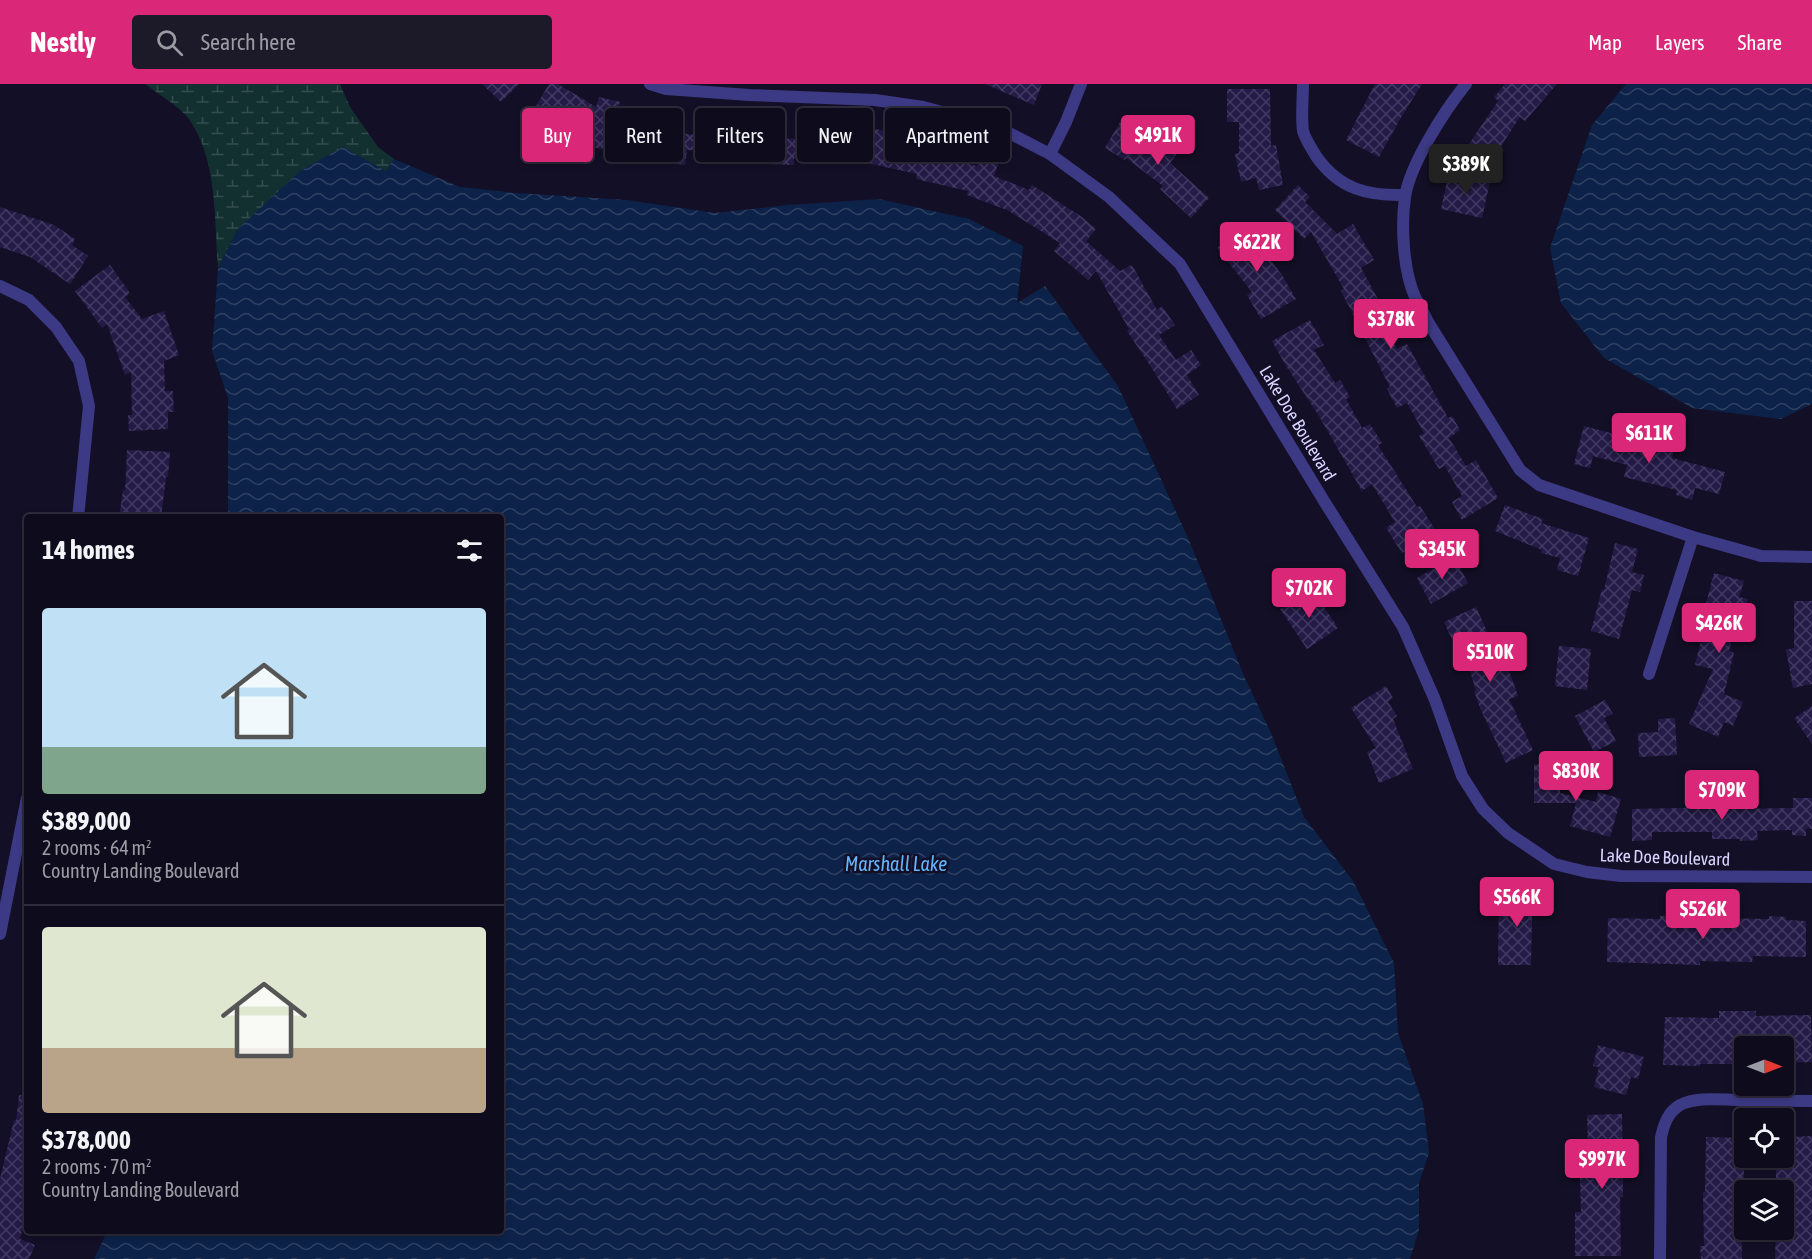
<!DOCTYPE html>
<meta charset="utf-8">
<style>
body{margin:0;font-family:"Asap Condensed",sans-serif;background:#1c1929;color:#f1f3f6;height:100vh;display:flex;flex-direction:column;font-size:22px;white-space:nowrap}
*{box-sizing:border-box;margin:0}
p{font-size:20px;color:#9b9ba3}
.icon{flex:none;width:33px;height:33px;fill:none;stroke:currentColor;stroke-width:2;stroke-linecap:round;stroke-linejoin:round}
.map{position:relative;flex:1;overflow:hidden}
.side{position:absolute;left:24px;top:430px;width:480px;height:720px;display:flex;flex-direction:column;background:#0e0b1c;border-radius:6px;box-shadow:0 3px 9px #0003,0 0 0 2px #2e2b3b}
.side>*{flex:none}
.hud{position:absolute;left:522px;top:24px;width:570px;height:54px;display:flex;gap:12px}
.needle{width:39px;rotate:90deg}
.controls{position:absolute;left:1734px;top:952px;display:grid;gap:12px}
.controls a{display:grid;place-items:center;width:60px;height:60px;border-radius:6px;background:#0e0b1c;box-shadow:0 3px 9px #0003,0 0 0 2px #2e2b3b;font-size:30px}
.price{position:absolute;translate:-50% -51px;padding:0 14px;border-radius:6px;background:#db2777;color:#fff;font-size:20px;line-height:39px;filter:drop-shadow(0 2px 3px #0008)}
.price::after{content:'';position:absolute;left:50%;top:36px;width:18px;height:14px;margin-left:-9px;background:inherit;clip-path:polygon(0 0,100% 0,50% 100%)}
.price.current{background:#222;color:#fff}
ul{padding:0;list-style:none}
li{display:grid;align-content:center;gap:12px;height:318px;padding:0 18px}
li+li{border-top:2px solid #2e2b3b}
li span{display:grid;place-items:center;height:186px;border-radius:6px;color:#555}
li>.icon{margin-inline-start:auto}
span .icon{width:108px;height:108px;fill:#fffc;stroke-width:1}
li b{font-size:26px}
h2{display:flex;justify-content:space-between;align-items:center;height:72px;padding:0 18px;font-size:26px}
.pill{padding:0 21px;border-radius:6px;background:#0e0b1c;box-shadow:0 3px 9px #0003,0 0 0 2px #2e2b3b;font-size:21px;line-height:54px}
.pill.current{background:#db2777;color:#fff}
header{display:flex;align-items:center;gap:36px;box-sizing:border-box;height:84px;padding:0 30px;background:#db2777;color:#fff}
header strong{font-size:28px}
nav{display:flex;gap:33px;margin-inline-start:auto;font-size:21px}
.search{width:420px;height:54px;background:#1c1929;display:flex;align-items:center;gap:15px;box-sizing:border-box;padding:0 21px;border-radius:6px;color:#9b9ba3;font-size:22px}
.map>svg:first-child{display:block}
</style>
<header>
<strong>Nestly</strong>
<div class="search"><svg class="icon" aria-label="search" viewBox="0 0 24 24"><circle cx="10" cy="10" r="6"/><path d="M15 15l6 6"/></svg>Search here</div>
<nav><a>Map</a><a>Layers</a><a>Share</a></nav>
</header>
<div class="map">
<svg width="1812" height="1175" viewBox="0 0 1812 1175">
<defs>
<pattern id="wetland-marsh" width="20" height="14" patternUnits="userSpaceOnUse" patternTransform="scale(1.5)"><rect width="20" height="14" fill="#12302f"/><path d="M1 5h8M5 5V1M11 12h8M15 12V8" fill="none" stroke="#344d4e"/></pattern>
<pattern id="water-waves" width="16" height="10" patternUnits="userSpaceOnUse" patternTransform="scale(1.5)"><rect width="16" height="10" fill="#0c2248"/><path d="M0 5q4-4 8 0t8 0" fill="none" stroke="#2f4163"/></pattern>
<pattern id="building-cross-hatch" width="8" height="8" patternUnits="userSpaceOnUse" patternTransform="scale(1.5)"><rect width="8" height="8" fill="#241b47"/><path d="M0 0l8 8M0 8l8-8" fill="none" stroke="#433b63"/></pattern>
</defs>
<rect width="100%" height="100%" fill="#130f26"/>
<path fill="url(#wetland-marsh)" d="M145 0H340L350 23 378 63 394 75 387 87 238 145 218 184C214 135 218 77 189 35 181 24 157 9 145 0Z"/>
<g fill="url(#water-waves)">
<polygon points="1626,0 1812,0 1812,320 1781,335 1692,324 1604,274 1561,219 1550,164 1592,41"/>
<polygon points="343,63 386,87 394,75 460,103 516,109 627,116 715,129 788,121 879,115 969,135 1023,162 1017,219 1045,202 1118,302 1189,456 1244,592 1271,649 1304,733 1353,797 1394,879 1398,949 1423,1020 1429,1069 1419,1099 1419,1146 1410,1175 94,1175 107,1148 501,1148 501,434 228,433 228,314 212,267 218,184 238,145 300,87"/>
</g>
<g fill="url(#building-cross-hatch)">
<polygon points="482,0 519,0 501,18"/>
<polygon points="549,0 558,0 596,23 599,13 620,18 617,30 653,40 653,33 669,35 668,48 698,51 699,42 754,44 754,40 771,40 771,54 808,55 808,42 829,43 829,49 869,51 871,44 925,56 925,53 943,58 939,73 977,82 981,71 999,77 994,92 1029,106 1032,101 1082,133 1096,145 1086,157 1120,187 1132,181 1157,226 1162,222 1175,241 1159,251 1176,276 1191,266 1201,281 1187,291 1199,311 1177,325 1155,289 1127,247 1129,245 1096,187 1088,196 1054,167 1060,159 1007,126 967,111 968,107 916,95 917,90 854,76 794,74 794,81 714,78 714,67 687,66 685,81 638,75 586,61 590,49 555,28 545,44 529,34"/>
<polygon points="985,0 1042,0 1034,21"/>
<polygon points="1375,0 1422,0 1400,35 1379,73 1346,56"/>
<polygon points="1505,0 1557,0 1525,37 1520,33 1488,82 1465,66 1498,17 1494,13"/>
<polygon points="1227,5 1270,5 1271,62 1276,61 1283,101 1259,106 1256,94 1241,98 1235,70 1239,69 1239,38 1227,38"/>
<polygon points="1120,38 1151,57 1156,50 1179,67 1170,79 1209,114 1191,134 1160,105 1163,102 1126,74 1125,76 1105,64"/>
<polygon points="1449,88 1490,97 1482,134 1441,125"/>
<polygon points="1298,101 1310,113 1305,118 1337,150 1353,140 1374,176 1361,184 1387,232 1382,235 1397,265 1407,260 1448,334 1452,332 1460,346 1449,354 1466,382 1476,376 1498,414 1462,436 1452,418 1462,412 1445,382 1439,385 1419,352 1424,349 1407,319 1397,324 1387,305 1390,303 1341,207 1344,205 1311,148 1304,155 1275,126"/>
<polygon points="0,123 54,141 75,155 72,161 88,172 70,200 30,173 0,163"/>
<polygon points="1244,143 1282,191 1296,215 1261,235 1247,211 1252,208 1217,164"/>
<polygon points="110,181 130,209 125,213 142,235 164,227 179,271 164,277 165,307 173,307 174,328 168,328 168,345 129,347 128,331 132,331 131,288 125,291 107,240 102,244 75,207"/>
<polygon points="1310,236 1324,261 1314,266 1335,299 1340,296 1350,313 1346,315 1362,344 1370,340 1382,359 1378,361 1417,423 1420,422 1436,447 1402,469 1386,444 1395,438 1372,400 1362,407 1319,332 1286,282 1272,257"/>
<polygon points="1584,342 1622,352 1619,361 1652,369 1654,361 1674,366 1672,374 1725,388 1719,410 1695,404 1692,416 1676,411 1677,406 1624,393 1627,381 1593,372 1590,384 1574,380"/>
<polygon points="127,366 170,368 168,393 166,393 161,434 119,434 123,406 125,407"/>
<polygon points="1505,421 1543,435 1541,439 1589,454 1578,492 1557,486 1560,474 1541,469 1542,466 1495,447"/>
<polygon points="1615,459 1638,465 1632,488 1644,491 1640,508 1632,506 1619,555 1591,547 1602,505 1604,506"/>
<polygon points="1454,473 1468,499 1431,520 1417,494"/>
<polygon points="1714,489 1744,497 1739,513 1748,515 1742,538 1737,536 1729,567 1734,569 1724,610 1743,618 1733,642 1724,638 1718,653 1689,640 1713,585 1695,581 1708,528 1704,527"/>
<polygon points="1312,505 1338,544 1307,565 1280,525"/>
<polygon points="1794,517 1812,517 1812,600 1793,604 1786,566 1794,564"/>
<polygon points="1476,523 1499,574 1504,572 1518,612 1509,615 1533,666 1506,679 1480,624 1474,607 1476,606 1466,575 1462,577 1444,538"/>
<polygon points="1559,562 1591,565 1587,606 1555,602"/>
<polygon points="1386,602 1393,614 1388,618 1397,632 1393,635 1413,685 1379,699 1367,668 1376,664 1351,624"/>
<polygon points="1605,616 1613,630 1604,634 1616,657 1594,668 1575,632"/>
<polygon points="1812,622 1812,660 1794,634"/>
<polygon points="1675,634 1677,671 1639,673 1638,649 1658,648 1658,635"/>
<polygon points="1534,680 1560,680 1560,709 1596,718 1598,708 1621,715 1610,753 1570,742 1576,719 1534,719"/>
<polygon points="1793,714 1812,714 1812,745 1806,744 1806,752 1792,751 1792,746 1757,747 1758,756 1740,757 1740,755 1712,755 1712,748 1652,748 1652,756 1632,757 1632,725 1685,724 1685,716 1705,716 1705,724 1728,725 1793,724"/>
<polygon points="1499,811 1544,811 1544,832 1532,832 1531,881 1498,881"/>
<polygon points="1660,832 1682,833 1682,841 1715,842 1716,834 1769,835 1769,832 1786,833 1786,836 1806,837 1806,873 1753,872 1752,878 1700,877 1700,881 1607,878 1608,834 1660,835"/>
<polygon points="1719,927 1756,927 1756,932 1811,931 1812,978 1784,979 1784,963 1744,963 1744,980 1700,980 1700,982 1663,981 1665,933 1719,934"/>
<polygon points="1598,961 1644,973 1638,995 1631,993 1626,1011 1594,1003 1599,983 1593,982"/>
<polygon points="19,1011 27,1012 27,1125 20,1155 35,1161 29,1175 0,1175 0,1095 14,1036 16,1037"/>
<polygon points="1622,1030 1623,1113 1620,1113 1621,1172 1575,1172 1575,1128 1581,1128 1580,1093 1589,1093 1587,1031"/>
<polygon points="1812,1052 1812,1175 1775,1175 1776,1146 1784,1146 1784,1107 1776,1107 1776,1074 1784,1074 1784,1053"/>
<polygon points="1706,1053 1744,1054 1744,1146 1741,1146 1742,1175 1701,1175 1700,1162 1704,1162 1703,1108 1705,1108"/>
</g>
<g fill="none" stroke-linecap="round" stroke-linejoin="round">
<g stroke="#3d3a85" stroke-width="12">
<polyline points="650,0 666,5 749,11 875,16 923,23 969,35 1011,50 1050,70 1109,113 1180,180 1324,417 1403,543 1435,616 1462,692 1483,725 1508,749 1554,780 1587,788 1621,792 1812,793"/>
<path d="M1303 0C1303 15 1301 32 1303 47 1305 55 1312 65 1316 72 1339 105 1367 112 1405 111"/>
<path d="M1466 0C1445 26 1410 80 1405 113 1401 142 1403 186 1415 213 1419 221 1424 229 1428 238L1520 386 1539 401 1693 453 1740 466 1761 472 1812 473"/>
<polyline points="1050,70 1066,38 1081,0"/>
<polyline points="0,202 29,216 56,243 79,277 89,322 78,434"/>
<polyline points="1649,590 1693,453"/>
<polyline points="0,850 27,714"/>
<path d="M1660 1175 1661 1053C1664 1040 1668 1028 1680 1021 1697 1012 1722 1016 1741 1016 1765 1016 1788 1017 1812 1017"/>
</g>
</g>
<g text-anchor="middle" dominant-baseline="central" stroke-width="5" stroke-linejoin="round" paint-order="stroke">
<g font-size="18" fill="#d9d4ff" stroke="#130f26">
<text transform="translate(1298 339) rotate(59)">Lake Doe Boulevard</text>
<text transform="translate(1665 773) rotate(2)">Lake Doe Boulevard</text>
</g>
<g font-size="20" font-style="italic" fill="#62b6ff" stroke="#130f26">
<text x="896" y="779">Marshall Lake</text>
</g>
</g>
</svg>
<div class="controls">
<a><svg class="needle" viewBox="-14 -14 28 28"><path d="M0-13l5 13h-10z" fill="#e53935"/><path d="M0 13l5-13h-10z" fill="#9b9ba3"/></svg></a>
<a><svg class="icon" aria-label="locate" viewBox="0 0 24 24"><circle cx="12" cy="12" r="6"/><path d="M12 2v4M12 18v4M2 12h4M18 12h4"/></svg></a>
<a><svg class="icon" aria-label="layers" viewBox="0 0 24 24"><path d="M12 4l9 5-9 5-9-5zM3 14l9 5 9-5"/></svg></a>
</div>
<b class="price" style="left:1158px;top:82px">$491K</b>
<b class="price current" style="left:1466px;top:111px">$389K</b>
<b class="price" style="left:1257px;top:189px">$622K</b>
<b class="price" style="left:1391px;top:266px">$378K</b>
<b class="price" style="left:1649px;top:380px">$611K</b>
<b class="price" style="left:1442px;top:496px">$345K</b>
<b class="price" style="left:1309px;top:535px">$702K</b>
<b class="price" style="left:1719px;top:570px">$426K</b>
<b class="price" style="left:1490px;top:599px">$510K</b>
<b class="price" style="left:1576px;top:718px">$830K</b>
<b class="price" style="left:1722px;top:737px">$709K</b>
<b class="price" style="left:1517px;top:844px">$566K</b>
<b class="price" style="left:1703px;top:856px">$526K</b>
<b class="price" style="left:1602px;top:1106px">$997K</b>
<div class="hud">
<a class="pill current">Buy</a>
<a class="pill">Rent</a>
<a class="pill">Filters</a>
<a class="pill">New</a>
<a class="pill">Apartment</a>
</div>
<section class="side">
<h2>14 homes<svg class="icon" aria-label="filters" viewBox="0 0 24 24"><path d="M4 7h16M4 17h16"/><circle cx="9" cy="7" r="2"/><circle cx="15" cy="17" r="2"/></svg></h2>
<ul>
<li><span style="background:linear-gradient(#bfe0f5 75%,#7fa58c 0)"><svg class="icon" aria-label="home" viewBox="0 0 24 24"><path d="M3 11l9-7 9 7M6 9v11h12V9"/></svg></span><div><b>$389,000</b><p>2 rooms · 64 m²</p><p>Country Landing Boulevard</p></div></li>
<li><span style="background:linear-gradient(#dfe7d0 65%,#b9a48a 0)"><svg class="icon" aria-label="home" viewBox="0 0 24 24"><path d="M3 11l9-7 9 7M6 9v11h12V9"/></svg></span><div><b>$378,000</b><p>2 rooms · 70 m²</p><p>Country Landing Boulevard</p></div></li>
</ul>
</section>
</div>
